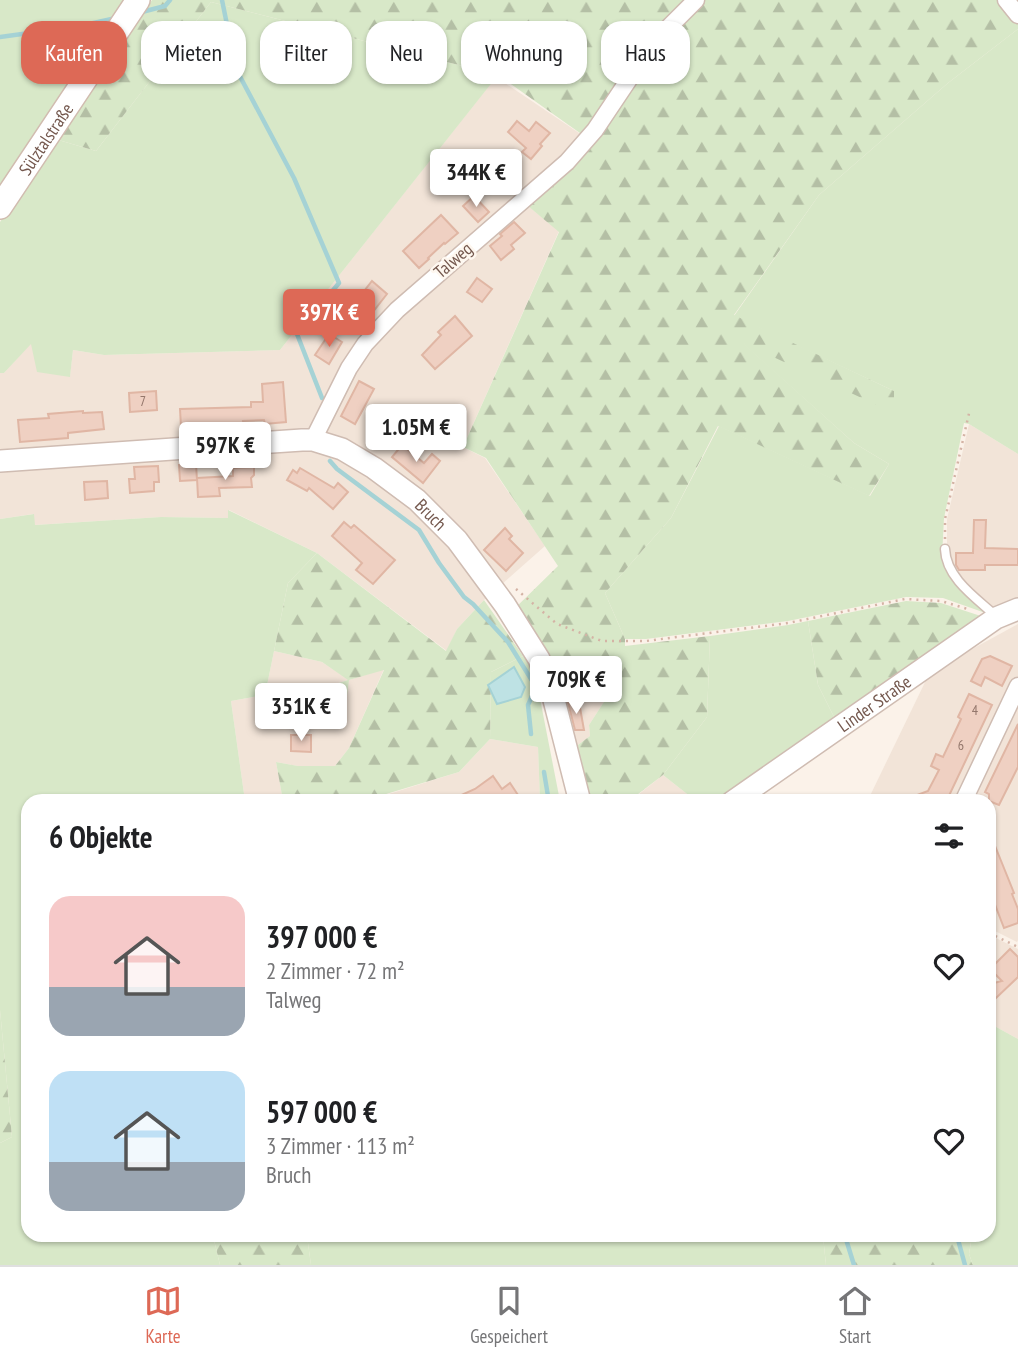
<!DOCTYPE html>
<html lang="de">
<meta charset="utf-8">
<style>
body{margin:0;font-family:"PT Sans Narrow",sans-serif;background:#f2f2f2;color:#202124;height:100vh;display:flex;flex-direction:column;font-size:26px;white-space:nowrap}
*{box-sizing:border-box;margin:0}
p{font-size:23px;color:#757577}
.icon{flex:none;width:38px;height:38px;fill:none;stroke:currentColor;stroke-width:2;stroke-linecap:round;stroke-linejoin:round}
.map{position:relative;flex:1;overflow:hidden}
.side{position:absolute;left:21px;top:794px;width:975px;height:448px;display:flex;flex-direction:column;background:#fff;border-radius:21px;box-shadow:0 2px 5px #0004}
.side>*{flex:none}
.hud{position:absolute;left:21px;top:21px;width:976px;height:63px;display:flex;gap:14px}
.price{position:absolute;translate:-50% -60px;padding:0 16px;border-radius:7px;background:#fff;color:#222;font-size:23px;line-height:46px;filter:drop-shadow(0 2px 4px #0008)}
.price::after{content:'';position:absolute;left:50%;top:42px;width:21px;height:16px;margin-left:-10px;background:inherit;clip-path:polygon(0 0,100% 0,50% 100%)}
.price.active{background:#dd6956;color:#fff}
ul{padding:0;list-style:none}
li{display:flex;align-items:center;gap:21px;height:175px;padding:0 28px}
li span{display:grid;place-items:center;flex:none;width:196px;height:140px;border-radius:21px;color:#555}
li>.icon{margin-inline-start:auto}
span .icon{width:84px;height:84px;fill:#fffc;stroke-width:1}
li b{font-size:30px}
h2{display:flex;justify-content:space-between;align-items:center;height:84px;padding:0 28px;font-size:30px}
.tag{padding:0 24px;border-radius:21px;background:#fff;box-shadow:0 2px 5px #0004;font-size:24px;line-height:63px}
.tag.active{background:#dd6956;color:#fff}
.dock{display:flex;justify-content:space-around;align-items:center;height:98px;border-top:2px solid #e0e0e0;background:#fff;font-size:19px;color:#757577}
.dock a{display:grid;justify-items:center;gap:4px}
.dock .active{color:#dd6956}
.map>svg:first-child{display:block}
</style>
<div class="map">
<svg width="1018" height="1265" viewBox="0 0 1018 1265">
<defs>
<pattern id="forest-firs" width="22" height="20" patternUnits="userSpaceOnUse" patternTransform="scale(1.75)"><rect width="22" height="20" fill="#d8e8c8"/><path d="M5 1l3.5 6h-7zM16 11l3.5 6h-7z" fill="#b4bfa5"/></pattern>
</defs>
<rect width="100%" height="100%" fill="#fbf2e9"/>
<g fill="#f2e4d8" fill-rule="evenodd">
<polygon points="496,77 582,135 528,206 559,231 463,447 485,458 545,546 484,600 457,629 447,651 317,553 229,510 228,518 161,517 34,525 33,514 0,519 0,373 4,373 31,343 70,376 73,350 104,355 280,350"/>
<polygon points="969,424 1018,454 1018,604 997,614 959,581 947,557 947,519"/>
<polygon points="1018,624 1018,676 957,801 867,802 928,676 954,659"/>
<path d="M274 651 322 662 349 680 384 669 349 748 335 766H298L276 762 283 801H245L231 701 265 695ZM348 680 275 718 265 696 323 688Z"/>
<polygon points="601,658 609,694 589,725 590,736 563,756 542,675"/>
<polygon points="1018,701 1018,940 1017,942 993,930 989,920 989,802 969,802"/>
<polygon points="490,739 538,747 540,801 363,802 459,772"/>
<polygon points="663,775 696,801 629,802"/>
<polygon points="996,938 1018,949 1018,1039 989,1023 989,955 994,949"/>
</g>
<g fill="#d8e8c8">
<path d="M0 0H126C83 61 43 124 0 186Z"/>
<polygon points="211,2 498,75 280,350 104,355 73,350 70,377 37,372 31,344 4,373 0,373 0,222 55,139 96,151"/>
<polygon points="1018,29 1018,454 969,424 964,423 944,518 942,557 991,615 943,598 906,597 788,621 646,639 625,639 605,593 671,518 719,426 870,496 889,464 854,443 741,342 894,391 734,316 819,195 948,83"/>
<polygon points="228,510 317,553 288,583 265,695 231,701 245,801 28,802 28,1236 213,1236 220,1265 0,1265 0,1143 12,1137 0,1010 0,519 34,514 35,525 161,517 228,518"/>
<polygon points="808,621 818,685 838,725 727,801 696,801 663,775 707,717 710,636 788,625"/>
<polygon points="523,656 535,673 560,801 540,801 538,747 490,739 491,672"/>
<polygon points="989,1023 1018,1039 1018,1265 973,1265 969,1254 972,1236 989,1236"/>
<polygon points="307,1236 823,1236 826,1265 311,1265"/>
</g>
<g fill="url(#forest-firs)">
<polygon points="152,0 1018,0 1018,29 948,83 819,195 734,315 894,391 894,413 743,343 854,443 889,464 869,496 718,426 671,518 605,593 625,639 625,646 710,636 707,717 663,775 629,801 576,801 563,756 590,736 589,725 609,694 601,658 542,675 509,614 558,566 486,458 463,447 559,232 528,206 594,143 498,75 211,2 96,151 55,139"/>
<path d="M317 553 446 651 457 629 484 600 523 656 491 672 490 739 459 772 363 801H306L305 798 283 801 276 762 298 766H335L349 748 384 670 349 680 346 703C321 716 303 727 275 718L265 695 323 688 348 680 322 662 274 651 288 583Z"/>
<polygon points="906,601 941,603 990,619 838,725 818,685 808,621"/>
<polygon points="0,1010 12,1137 0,1143"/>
<polygon points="213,1236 307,1236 311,1265 220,1265"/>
<polygon points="823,1236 972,1236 969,1254 973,1265 826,1265"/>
</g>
<polygon fill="#bee2e4" stroke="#a5d2d5" stroke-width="2" points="514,667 525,687 521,697 497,704 488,685"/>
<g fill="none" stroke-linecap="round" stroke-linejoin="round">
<g stroke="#a5d2d5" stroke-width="4.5">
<polyline points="222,0 236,69 294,178 339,283 297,334 322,398"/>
<polyline points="138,13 165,6 170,0"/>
<polyline points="0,37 80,26 116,18"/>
<polyline points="330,461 337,469 419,530 439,563 464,597 473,604 508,642 536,687 528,705 531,734"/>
<polyline points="544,772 549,802"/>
<polyline points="845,1236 854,1265"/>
<polyline points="957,1236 965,1265"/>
</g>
</g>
<g fill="#efd0c2" stroke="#e0b6a4" stroke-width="2">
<polygon points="517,121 529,131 536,122 550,133 540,144 542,146 531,159 522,152 526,148 508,132"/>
<polygon points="474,196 489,212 478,222 463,206"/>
<polygon points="441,215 458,233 445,244 444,243 428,258 429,259 419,268 403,251"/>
<polygon points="514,222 525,233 511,245 514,249 501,260 490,246 502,236 500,234"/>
<polygon points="477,278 492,289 482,302 467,292"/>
<polygon points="372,281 387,294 365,322 350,309"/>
<polygon points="455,316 472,336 435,369 422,355 441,335 438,332"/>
<polygon points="329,334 342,342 329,364 315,355"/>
<polygon points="359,381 374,389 355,424 341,416"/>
<polygon points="283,382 286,422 265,424 264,420 243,421 244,426 224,427 224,424 181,427 180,409 251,407 251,402 263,402 262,384"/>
<polygon points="156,391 157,410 130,412 129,393"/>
<polygon points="83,411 83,413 102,412 104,429 68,433 68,438 20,442 18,420 49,418 48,414"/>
<polygon points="402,445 424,463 432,454 440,461 423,483 392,457"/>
<polygon points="196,464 197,480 180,481 179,465"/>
<polygon points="158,466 159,482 154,482 154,491 130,493 129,479 135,479 134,467"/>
<polygon points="254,467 254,475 251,478 252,487 219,488 220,496 198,497 197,478 233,476 233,468"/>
<polygon points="300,468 334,488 338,483 348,492 333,509 309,488 307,491 287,480 293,470 297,473"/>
<polygon points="107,481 108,498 85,500 84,482"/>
<polygon points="974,520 986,520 985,548 1018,549 1018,565 985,565 985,570 959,570 956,565 956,553 973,553"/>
<polygon points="344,522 351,528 354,525 395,560 373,584 356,570 362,563 332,536"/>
<polygon points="505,528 512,536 509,539 523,553 506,571 484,550"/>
<polygon points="990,656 1012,666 1002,686 985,677 981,686 971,681 982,659"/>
<polygon points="969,694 992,705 946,802 904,802 904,800 928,791 939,770 931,766 936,754 943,757 961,719 958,717"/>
<polygon points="579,702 584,730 575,730 568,703"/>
<polygon points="1018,724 1018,767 999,805 989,801 989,794 985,792"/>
<polygon points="291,735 311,735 311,752 291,751"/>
<polygon points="493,776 502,789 510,783 518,795 509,802 446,802 475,789"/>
<polygon points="989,831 1014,893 1012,894 1018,909 1018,923 1004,928 989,889"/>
<polygon points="1010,949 1018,957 1018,977 995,999 990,984 1002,981 990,969"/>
</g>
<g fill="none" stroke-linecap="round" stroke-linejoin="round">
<defs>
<path id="service" d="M945 549C946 578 976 598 996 616"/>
<g id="minor">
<polyline points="1006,0 1018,15"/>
<polyline points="313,440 349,368 365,344 397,310 567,162 595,130 654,42 696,0"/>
<polyline points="963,802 1018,686"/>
</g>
<g id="tertiary">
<path id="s1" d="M0 461 302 440H313L342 449 374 468 417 500 457 540 505 605 539 659 552 692 580 802"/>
<path id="s2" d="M732 802 996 618 1018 609"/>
</g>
<g id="secondary">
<path id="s3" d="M0 207 138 0"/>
</g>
</defs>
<use href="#service" stroke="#cfbcb2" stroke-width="11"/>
<use href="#minor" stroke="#cfbcb2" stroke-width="19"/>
<use href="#tertiary" stroke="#cfbcb2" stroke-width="24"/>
<use href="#secondary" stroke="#d1bcb0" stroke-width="26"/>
<g stroke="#d4b3a5" stroke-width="2.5" stroke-dasharray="2 5" stroke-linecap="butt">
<polyline points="945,539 945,519 970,409"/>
<polyline points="516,589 557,624 602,641 646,641 788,623 905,599 941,601 971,610"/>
<polyline points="989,933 1018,947"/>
</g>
<use href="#service" stroke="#fff" stroke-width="8"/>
<use href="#minor" stroke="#fff" stroke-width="16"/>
<use href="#tertiary" stroke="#fff" stroke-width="21"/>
<use href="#secondary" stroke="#fff" stroke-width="23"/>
</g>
<g text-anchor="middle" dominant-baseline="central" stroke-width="5" stroke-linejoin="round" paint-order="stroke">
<g font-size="14" fill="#93766b">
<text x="143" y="401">7</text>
<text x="975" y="710">4</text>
<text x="961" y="745">6</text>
</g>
<g font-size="18" fill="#74584e" stroke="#fef7ef">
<text stroke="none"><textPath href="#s3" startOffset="82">Sülztalstraße</textPath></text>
<text transform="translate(453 260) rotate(-41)">Talweg</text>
<text stroke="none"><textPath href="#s1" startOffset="455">Bruch</textPath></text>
<text stroke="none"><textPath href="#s2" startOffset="173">Linder Straße</textPath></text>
</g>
</g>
</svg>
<b class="price" style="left:476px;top:209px">344K €</b>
<b class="price active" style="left:329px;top:349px">397K €</b>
<b class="price" style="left:416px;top:464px">1.05M €</b>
<b class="price" style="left:225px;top:482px">597K €</b>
<b class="price" style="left:576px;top:716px">709K €</b>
<b class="price" style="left:301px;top:743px">351K €</b>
<div class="hud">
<a class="tag active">Kaufen</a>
<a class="tag">Mieten</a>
<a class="tag">Filter</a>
<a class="tag">Neu</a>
<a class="tag">Wohnung</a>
<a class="tag">Haus</a>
</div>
<section class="side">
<h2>6 Objekte<svg class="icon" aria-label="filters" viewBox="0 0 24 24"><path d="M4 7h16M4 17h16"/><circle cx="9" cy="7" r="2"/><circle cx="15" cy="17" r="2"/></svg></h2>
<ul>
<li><span style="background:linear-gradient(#f6c9c9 65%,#9aa5b1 0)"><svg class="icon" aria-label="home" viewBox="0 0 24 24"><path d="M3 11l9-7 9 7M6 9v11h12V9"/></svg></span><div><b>397 000 €</b><p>2 Zimmer · 72 m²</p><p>Talweg</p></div><svg class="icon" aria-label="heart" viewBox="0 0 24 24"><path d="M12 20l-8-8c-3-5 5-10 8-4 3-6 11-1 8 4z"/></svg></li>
<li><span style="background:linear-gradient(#bfe0f5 65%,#9aa5b1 0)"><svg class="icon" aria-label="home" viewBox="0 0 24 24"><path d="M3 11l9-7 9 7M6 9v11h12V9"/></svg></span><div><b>597 000 €</b><p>3 Zimmer · 113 m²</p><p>Bruch</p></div><svg class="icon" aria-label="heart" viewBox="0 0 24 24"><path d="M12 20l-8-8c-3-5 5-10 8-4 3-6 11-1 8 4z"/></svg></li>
</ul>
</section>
</div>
<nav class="dock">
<a class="active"><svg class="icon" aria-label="map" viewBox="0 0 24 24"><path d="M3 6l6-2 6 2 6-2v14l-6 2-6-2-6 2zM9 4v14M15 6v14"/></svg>Karte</a>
<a><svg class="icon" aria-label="saved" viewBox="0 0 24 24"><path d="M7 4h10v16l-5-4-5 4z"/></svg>Gespeichert</a>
<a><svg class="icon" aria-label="home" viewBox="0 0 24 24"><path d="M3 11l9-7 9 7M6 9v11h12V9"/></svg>Start</a>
</nav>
